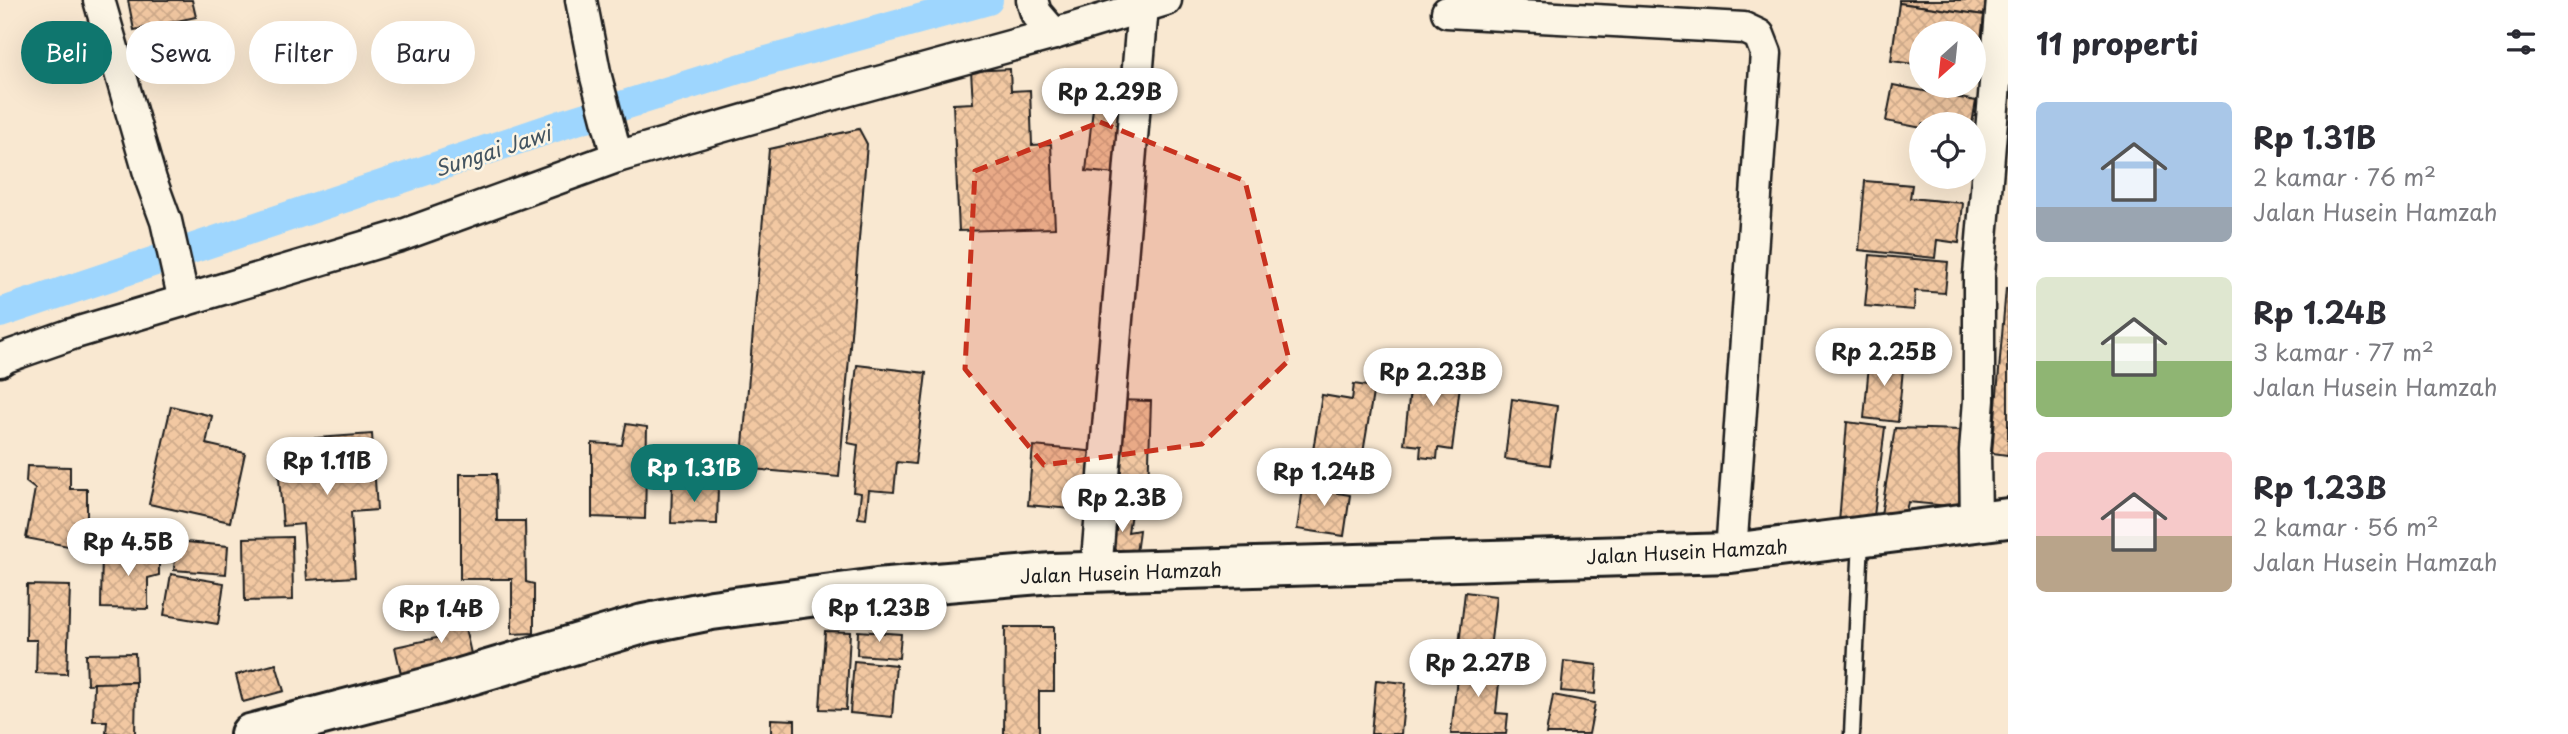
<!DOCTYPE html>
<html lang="id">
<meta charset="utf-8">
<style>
body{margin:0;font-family:"Playpen Sans",sans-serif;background:#f7f7f7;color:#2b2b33;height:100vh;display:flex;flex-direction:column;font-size:26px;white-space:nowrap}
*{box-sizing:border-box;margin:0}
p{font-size:23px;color:#7c7c81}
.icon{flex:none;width:38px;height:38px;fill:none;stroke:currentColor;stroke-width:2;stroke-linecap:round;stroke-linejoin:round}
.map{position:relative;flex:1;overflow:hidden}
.panel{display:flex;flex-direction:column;background:#fff;width:560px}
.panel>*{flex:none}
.hud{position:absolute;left:21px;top:21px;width:665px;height:63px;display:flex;gap:14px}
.needle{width:46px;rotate:207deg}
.tools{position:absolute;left:1909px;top:21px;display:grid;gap:14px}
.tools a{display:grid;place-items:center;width:77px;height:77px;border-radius:50%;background:#fff;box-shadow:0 7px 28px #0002;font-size:35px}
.price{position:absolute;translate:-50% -60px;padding:0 16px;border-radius:24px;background:#fff;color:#222;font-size:23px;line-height:46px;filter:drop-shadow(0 2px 4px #0008)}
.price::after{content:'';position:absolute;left:50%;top:42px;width:21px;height:16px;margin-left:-10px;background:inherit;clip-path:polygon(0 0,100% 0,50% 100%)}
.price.active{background:#0f766e;color:#fff}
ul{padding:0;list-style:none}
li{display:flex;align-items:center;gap:21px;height:175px;padding:0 28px}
li span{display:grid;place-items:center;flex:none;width:196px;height:140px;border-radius:10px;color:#555}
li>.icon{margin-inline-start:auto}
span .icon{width:84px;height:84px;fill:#fffc;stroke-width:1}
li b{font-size:30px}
h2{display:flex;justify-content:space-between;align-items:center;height:84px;padding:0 28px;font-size:30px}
.pill{padding:0 24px;border-radius:32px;background:#fff;box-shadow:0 7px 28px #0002;font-size:24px;line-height:63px}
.pill.active{background:#0f766e;color:#fff}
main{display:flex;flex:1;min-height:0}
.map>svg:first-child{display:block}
</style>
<main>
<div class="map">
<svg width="2008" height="734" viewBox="0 0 2008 734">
<defs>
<pattern id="building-cross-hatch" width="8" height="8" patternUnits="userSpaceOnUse" patternTransform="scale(1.75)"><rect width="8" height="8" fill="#f2c8a2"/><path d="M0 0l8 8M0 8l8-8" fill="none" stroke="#cfab8b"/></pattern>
</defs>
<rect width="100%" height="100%" fill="#f9e8d1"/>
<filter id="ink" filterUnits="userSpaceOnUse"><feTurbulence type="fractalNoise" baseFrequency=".0143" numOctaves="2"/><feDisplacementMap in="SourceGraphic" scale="14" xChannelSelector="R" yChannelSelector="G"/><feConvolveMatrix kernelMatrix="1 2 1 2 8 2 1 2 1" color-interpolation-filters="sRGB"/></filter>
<g filter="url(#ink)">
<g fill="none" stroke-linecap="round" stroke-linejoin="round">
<polyline stroke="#9ed6fe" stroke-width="30" points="0,313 564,124 745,67 988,0"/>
</g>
<g fill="url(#building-cross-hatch)" stroke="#1c1c1c" stroke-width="2">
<polygon points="128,0 192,0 196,17 134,30"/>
<polygon points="1899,0 1987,0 1984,15 1899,3"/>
<polygon points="1899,3 1984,15 1977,72 1974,72 1974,33 1922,33 1922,65 1891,61"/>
<polygon points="1010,69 1011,91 1030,90 1032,145 1051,144 1055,228 959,231 953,104 973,103 971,71"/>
<polygon points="1096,81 1135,85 1125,175 1086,171"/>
<polygon points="1893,85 1976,101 1972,124 1922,124 1922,128 1886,121"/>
<polygon points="859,129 867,144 839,477 741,468 769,149"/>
<polygon points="1865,181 1912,185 1910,198 1963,203 1959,243 1937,240 1935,258 1859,250"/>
<polygon points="1870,255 1948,262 1945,293 1915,291 1914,310 1865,306"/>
<polygon points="2006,288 2008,288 2008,455 1992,453"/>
<polygon points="1870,354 1904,358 1898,422 1864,418"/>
<polygon points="1413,363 1462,369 1452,450 1438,448 1437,459 1420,457 1421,446 1404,444"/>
<polygon points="857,365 926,373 915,464 897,462 894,492 869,490 866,519 858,518 861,493 853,492 858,445 848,443"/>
<polygon points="1354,384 1374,387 1360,471 1311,463 1322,395 1352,400"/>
<polygon points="1512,399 1557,406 1550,465 1505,459"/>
<polygon points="1117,400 1151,401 1148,490 1114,489"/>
<polygon points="171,406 212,416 206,444 245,453 230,522 149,504"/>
<polygon points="1847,422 1885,427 1873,524 1839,523"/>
<polygon points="626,424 647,427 645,519 592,517 592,443 622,445"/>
<polygon points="1895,428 1961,430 1959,507 1908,502 1905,515 1881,515"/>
<polygon points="372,434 377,510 351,512 355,577 307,580 303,524 283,526 276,441"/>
<polygon points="1033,446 1098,452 1093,511 1028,505"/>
<polygon points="27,466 70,467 70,489 87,489 87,528 76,531 68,546 26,538 35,489 26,482"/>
<polygon points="460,474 496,474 497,521 525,521 526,582 534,584 534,633 512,634 512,579 460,579"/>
<polygon points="1318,475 1339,478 1337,493 1350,495 1344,536 1297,529 1303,489 1317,491"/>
<polygon points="672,485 718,486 717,524 671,523"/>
<polygon points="1112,511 1131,513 1128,532 1139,530 1136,554 1108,551"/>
<polygon points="292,537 293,600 245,601 244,538"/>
<polygon points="176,541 228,546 226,574 174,570"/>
<polygon points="102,549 159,550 159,575 148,578 148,609 101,608"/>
<polygon points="171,574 224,583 218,624 164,615"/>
<polygon points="27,585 70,586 67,674 36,673 37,640 26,640"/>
<polygon points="1465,592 1496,596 1489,658 1458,654"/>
<polygon points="477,599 482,619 464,623 474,667 403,683 395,647 441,637 434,608"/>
<polygon points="1005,627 1054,627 1054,691 1039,691 1039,734 1004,734"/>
<polygon points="825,631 850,632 846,710 820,709"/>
<polygon points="858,631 901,634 899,658 857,655"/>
<polygon points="135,653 136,682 87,684 86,654"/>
<polygon points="1459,658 1501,663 1496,713 1508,714 1506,734 1451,734"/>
<polygon points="854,661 896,665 892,717 850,713"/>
<polygon points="1564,661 1597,665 1595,694 1561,691"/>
<polygon points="276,664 284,691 243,702 236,675"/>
<polygon points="1376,680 1406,683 1401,734 1371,734"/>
<polygon points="136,682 135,734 106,733 107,721 93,721 94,683"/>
<polygon points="1553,695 1595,703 1589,734 1546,734"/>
<polygon points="771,719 795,720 795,734 771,734"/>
</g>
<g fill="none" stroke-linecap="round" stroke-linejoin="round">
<defs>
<polyline id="lane" points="1852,734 1861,539"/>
<g id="street">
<polyline points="99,0 151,180 166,221 184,301"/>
<polyline points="581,0 596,77 617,157"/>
<polyline points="1032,0 1036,13 1054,34"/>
<polyline points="1447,12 1744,28 1759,35 1766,53 1731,553"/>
<polyline points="0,361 6,357 72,334 400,236 617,157 824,97 1054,34 1166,0"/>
<polyline points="1976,522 1975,451 1979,400 1979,275 2002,0"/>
<polyline points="1096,572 1143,6"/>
</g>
<polyline id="secondary" points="250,734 437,685 643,624 712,610 877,588 1052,573 1731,553 2008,518"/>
</defs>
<use href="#lane" stroke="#1c1c1c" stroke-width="19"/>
<use href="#street" stroke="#1c1c1c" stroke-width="35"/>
<use href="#secondary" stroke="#1c1c1c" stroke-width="44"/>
<use href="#lane" stroke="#fcf5e5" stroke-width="14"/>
<use href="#street" stroke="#fcf5e5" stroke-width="30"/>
<use href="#secondary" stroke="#fcf5e5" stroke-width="38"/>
</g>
</g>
<path fill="#c8321e" fill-opacity="0.2" stroke="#c8321e" stroke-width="5" stroke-dasharray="14 9" stroke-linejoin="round" d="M1100 122 1245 181 1289 360 1202 444 1044 465 965 369 975 171Z"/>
<g text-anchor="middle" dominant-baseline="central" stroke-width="5" stroke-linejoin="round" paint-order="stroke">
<g font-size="19" fill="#1c1c1c" stroke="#fcf5e5">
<text transform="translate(1687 551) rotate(-3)">Jalan Husein Hamzah</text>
<text transform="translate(1121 572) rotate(-2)">Jalan Husein Hamzah</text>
</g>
<g font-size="21" font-style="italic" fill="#435460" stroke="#fcf5e5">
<text transform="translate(492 150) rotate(-18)">Sungai Jawi</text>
</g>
</g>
</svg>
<div class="tools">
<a><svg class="needle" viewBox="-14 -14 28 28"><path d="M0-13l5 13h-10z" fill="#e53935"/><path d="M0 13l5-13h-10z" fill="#7c7c81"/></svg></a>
<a><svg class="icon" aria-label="locate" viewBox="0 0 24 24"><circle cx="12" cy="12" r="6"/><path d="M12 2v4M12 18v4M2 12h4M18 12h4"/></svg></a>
</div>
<b class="price" style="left:1110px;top:128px">Rp 2.29B</b>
<b class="price" style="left:1884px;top:388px">Rp 2.25B</b>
<b class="price" style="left:1433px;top:408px">Rp 2.23B</b>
<b class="price" style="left:327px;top:497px">Rp 1.11B</b>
<b class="price active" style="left:694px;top:504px">Rp 1.31B</b>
<b class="price" style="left:1324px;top:508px">Rp 1.24B</b>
<b class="price" style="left:1122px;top:534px">Rp 2.3B</b>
<b class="price" style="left:128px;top:578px">Rp 4.5B</b>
<b class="price" style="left:879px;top:644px">Rp 1.23B</b>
<b class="price" style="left:441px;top:645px">Rp 1.4B</b>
<b class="price" style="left:1478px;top:699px">Rp 2.27B</b>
<div class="hud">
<a class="pill active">Beli</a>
<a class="pill">Sewa</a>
<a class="pill">Filter</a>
<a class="pill">Baru</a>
</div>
</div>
<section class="panel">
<h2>11 properti<svg class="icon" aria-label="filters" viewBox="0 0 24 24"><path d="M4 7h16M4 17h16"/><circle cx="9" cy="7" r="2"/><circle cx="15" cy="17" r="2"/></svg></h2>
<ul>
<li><span style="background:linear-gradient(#a9c7e8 75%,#9aa5b1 0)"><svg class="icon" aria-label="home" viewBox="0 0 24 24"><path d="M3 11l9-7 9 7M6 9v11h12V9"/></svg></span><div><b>Rp 1.31B</b><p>2 kamar · 76 m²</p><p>Jalan Husein Hamzah</p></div></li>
<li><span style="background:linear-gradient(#dfe7d0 60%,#8fb573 0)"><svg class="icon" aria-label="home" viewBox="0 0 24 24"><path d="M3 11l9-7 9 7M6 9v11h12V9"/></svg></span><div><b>Rp 1.24B</b><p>3 kamar · 77 m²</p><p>Jalan Husein Hamzah</p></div></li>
<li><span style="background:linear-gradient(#f6c9c9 60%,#b9a48a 0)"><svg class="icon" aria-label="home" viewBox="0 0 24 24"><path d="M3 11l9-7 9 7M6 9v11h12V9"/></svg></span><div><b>Rp 1.23B</b><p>2 kamar · 56 m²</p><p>Jalan Husein Hamzah</p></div></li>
</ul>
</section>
</main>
